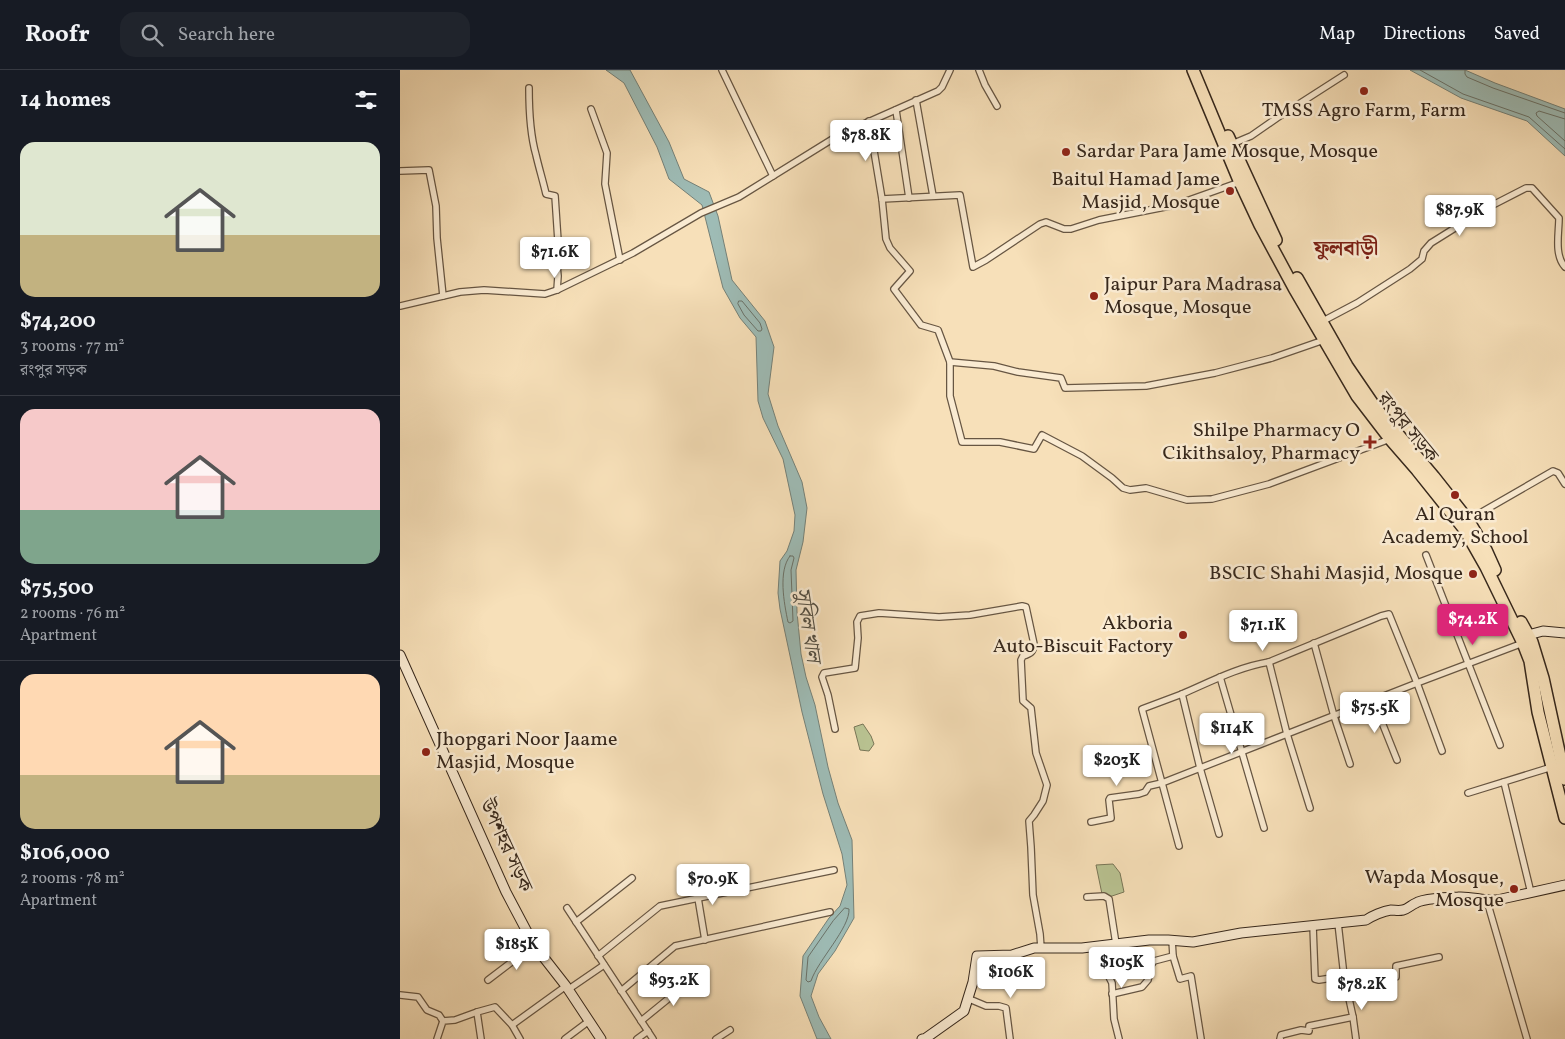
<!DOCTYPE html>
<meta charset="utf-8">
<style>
body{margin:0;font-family:Vollkorn,"Noto Serif Bengali",serif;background:#20242c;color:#f1f3f6;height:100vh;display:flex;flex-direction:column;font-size:19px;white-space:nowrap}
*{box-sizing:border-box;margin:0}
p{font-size:16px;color:#9ea1a6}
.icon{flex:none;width:28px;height:28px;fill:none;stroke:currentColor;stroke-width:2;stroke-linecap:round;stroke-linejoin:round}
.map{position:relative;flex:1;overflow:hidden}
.side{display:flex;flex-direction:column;background:#171b24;width:400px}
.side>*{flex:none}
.price{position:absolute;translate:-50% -42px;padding:0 11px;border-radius:5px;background:#fff;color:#222;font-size:16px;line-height:32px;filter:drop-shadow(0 1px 2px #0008)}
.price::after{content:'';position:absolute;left:50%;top:30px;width:15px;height:11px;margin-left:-8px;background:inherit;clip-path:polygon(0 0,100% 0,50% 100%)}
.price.selected{background:#db2777;color:#fff}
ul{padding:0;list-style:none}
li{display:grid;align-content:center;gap:10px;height:265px;padding:0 20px}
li+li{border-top:1px solid #363941}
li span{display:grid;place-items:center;height:155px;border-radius:15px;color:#555}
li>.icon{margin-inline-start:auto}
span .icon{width:90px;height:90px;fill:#fffc;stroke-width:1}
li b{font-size:21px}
h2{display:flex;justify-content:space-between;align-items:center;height:60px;padding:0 20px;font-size:21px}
header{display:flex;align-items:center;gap:30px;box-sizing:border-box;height:70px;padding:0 25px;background:#171b24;border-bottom:1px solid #363941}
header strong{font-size:24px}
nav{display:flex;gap:28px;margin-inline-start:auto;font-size:18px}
.search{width:350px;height:45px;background:#20242c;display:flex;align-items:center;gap:12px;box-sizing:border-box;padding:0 18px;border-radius:15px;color:#9ea1a6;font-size:19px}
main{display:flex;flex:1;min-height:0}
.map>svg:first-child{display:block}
</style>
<header>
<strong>Roofr</strong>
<div class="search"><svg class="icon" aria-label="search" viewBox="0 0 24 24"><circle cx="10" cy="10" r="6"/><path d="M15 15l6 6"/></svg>Search here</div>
<nav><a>Map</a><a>Directions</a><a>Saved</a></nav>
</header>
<main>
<section class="side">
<h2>14 homes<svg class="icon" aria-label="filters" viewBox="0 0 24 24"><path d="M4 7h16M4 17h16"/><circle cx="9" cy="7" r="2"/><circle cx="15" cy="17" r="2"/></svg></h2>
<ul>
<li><span style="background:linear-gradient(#dfe7d0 60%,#c2b280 0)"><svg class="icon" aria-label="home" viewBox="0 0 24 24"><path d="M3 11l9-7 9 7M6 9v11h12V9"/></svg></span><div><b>$74,200</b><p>3 rooms · 77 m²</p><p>রংপুর সড়ক</p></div></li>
<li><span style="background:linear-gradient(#f6c9c9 65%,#7fa58c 0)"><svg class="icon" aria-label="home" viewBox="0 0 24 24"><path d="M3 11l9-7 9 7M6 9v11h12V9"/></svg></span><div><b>$75,500</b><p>2 rooms · 76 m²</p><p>Apartment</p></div></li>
<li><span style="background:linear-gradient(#ffd9b3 65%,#c2b280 0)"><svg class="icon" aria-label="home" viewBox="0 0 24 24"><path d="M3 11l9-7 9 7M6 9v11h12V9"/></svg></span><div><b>$106,000</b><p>2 rooms · 78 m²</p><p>Apartment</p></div></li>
</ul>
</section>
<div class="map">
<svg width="1165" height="969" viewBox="0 0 1165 969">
<rect width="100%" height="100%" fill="#f7e0b9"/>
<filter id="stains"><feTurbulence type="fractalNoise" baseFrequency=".004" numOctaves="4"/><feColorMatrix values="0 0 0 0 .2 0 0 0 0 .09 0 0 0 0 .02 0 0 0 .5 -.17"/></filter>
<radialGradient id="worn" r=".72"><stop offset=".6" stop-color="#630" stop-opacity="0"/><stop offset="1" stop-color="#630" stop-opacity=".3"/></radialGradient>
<g fill="#b9c392" stroke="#787657">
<polygon points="463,654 471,666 474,674 469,681 460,680 454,657"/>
<polygon points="713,794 720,803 724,822 709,827 706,824 702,824 696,795"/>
</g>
<g fill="#9ebcb6" stroke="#758178">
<polygon points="206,0 230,0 269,72 284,109 309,122 318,146 332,210 365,251 374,277 368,324 378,356 402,412 407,438 403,472 396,500 397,542 401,584 406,607 415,635 428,697 438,733 452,770 454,848 435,881 418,904 411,926 419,947 431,969 417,969 400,926 403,886 429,848 440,836 447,815 442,784 423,724 402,642 380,539 378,523 380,491 387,481 394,461 395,445 383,389 363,348 358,331 356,267 340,248 323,218 302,135 269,109 257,77 224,13"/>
<polygon points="1010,0 1065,0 1095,13 1165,39 1165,86 1127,51 1061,28"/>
</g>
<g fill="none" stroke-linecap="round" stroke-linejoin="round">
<g stroke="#6a7269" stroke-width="1">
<polyline points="1020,0 1063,24 1129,47 1165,79"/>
<polyline points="1065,0 1065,4 1067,7 1093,18 1165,43"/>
<polyline points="1165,49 1139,41 1136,43 1137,46 1165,71"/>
<polygon points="339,231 342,231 360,253 362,259 361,261 358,261 344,245 338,234"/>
<path d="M390 486H393L394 488 391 500 393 551 390 553 388 552C384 533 378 501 390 486Z"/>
<path d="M445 838 449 839C450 858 418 890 411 911L408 912 406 910 408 887 433 851Z"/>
</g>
<defs>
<g id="street">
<polyline points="322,0 373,106"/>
<polyline points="579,0 585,15 597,36"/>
<path d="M129 18C129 40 130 64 136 85 139 98 143 111 146 124L155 126 158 171 156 185 158 206 157 220"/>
<polyline points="516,30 533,126"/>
<polyline points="191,39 207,83 205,114 220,190"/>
<polyline points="496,40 509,128"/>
<polyline points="469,51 482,129 486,169 490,178 510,201 494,219 521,255 538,260 550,292 550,326 562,372 600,372 634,379 642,365 682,386 712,408 723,418 730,420 746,418 787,430 812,429 869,414 990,369"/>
<polyline points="832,74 851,66 877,48 944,5"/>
<polyline points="0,101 29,100 36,136 37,168 43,226"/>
<polyline points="482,129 560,125 573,197 586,190 640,154 646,152 664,159 671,159 699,150 775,135 840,112"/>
<polyline points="0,236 60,222 84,220 145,224 157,220 233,183 301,143 339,127 439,65 538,21 542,17 550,0"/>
<path d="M923 251 957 233 1010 199 1022 189 1024 181 1031 173 1087 138 1126 118H1132L1159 148C1159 163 1154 185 1165 197"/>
<polyline points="550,292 594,296 618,302 661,308 665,318 746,316 815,303 872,288 924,270"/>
<polyline points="1068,450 1153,401 1158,403 1165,414"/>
<polyline points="1026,485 1100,675"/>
<polyline points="914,573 934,646 950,694"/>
<polyline points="869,592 887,664 910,738"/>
<polyline points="820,607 864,758"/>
<polyline points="782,624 800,698 819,764"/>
<polyline points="973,630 997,690"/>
<path d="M435 659 428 625 422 607 424 603 455 598 458 568 457 552 460 546 479 543 539 547 570 545 622 536 626 537 634 574C634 582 630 584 623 586L621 590 623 631 631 638 636 683 647 715 643 731 634 745 629 751 631 777 633 825 640 864 641 878"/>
<polyline points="1104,712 1131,823"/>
<polyline points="1068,723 1152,697"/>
<polyline points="691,752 711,748 709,730 710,728 739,724 745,722 749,716 762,713 1017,613 1123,573"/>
<path d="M779 776 742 639C755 634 769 629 782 624 810 612 838 597 869 592L981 546 989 544 1017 613 1042 681"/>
<polyline points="687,827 704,826 709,829 716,874"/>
<polyline points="298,828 305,870"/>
<polyline points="1087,831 1127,969"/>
<polyline points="167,838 253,969"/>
<polyline points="176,852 232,808"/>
<polyline points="913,856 915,909 919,910 944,906"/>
<polyline points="772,870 773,886 780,909 791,906 801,969"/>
<polyline points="699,876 700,889 712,913 714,949 719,969"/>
<polyline points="198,886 260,836 434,800"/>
<polyline points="88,910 134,875"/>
<polyline points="945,913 996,907 996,896 1039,887"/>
<polyline points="169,919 204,895"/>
<polyline points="221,921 275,876 430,842"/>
<polyline points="712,924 742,917 748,910 751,895 754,891 773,886"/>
<polyline points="0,925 18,927 27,940 39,945 43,951"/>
<polyline points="567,928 586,936 599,936 606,938 610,969"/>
<polyline points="953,947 956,969"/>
<polyline points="241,951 295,907"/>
<polyline points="112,955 166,916"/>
<polyline points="37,969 43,951 55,950 77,942"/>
<polyline points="81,969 77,942 95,937 112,955 120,969"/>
<polyline points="165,969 189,951"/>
<polyline points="237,969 248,961"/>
<polyline points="316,969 330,960"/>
<polyline points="880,969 881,965 901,960 909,961 909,956 953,947 944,906 938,853"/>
</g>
<g id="secondary">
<polyline points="1128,565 1143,561 1165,563"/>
<polyline points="0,585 106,822 134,875 166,916 201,969"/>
<path d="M522 969 526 968 564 941 573 912 577 886 612 885 634 878H682L749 870H768L793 872 841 863 966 850C972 846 983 841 991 840 995 840 998 841 1003 840 1008 839 1011 835 1016 833 1021 829 1050 827 1058 827 1071 826 1083 831 1097 830L1165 815"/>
</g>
<g id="highway">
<polyline points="793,0 838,108 860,155 894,218 957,326 990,369 1017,400 1065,460 1086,497 1123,573 1130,591 1138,642 1165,748"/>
<polyline points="828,66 876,170"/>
<polyline points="897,208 947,296 975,337 1034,407 1068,450 1086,480 1095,500"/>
<polyline points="1121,552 1132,572 1143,608 1165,709"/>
</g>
</defs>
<use href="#street" stroke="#675643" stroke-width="8"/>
<use href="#secondary" stroke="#37281c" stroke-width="11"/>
<use href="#highway" stroke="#37281c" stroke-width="14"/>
<use href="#street" stroke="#faebd2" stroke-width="5.5"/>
<use href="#secondary" stroke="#faebd2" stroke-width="9"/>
<use href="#highway" stroke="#f7e0b9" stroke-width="11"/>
</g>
<g fill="#8f2418" stroke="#faebd2" stroke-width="2">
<circle cx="964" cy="21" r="5"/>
<circle cx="666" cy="82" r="5"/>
<circle cx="830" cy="121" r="5"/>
<circle cx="694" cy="226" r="5"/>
<path d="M967.5 364.5h5v5h5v5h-5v5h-5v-5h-5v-5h5z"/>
<circle cx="1055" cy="425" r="5"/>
<circle cx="1073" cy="504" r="5"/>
<circle cx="783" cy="565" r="5"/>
<circle cx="26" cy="682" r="5"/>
<circle cx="1114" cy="819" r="5"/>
</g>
<g text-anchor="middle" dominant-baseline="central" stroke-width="5" stroke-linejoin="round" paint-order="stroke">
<g font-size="20" fill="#37281c" stroke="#faebd2" text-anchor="end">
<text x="964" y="41" text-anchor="middle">TMSS Agro Farm, Farm</text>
<text x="676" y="82" text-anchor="start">Sardar Para Jame Mosque, Mosque</text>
<text x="820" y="110">Baitul Hamad Jame<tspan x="820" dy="23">Masjid, Mosque</tspan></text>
<text x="704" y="215" text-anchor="start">Jaipur Para Madrasa<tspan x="704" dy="23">Mosque, Mosque</tspan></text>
<text x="960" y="361">Shilpe Pharmacy O<tspan x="960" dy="23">Cikithsaloy, Pharmacy</tspan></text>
<text x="1055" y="445" text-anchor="middle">Al Quran<tspan x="1055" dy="23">Academy, School</tspan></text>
<text x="1063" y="504">BSCIC Shahi Masjid, Mosque</text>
<text x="773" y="554">Akboria<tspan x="773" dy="23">Auto-Biscuit Factory</tspan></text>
<text x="36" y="670" text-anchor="start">Jhopgari Noor Jaame<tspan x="36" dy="23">Masjid, Mosque</tspan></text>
<text x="1104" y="808">Wapda Mosque,<tspan x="1104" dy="23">Mosque</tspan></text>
</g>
<g font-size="20" fill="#37281c" stroke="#faebd2">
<text transform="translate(1007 358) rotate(51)">রংপুর সড়ক</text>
<text transform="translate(105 776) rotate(65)">উপশহর সড়ক</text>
</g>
<g font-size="21" font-weight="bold" fill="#7a1f14" stroke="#faebd2">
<text x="946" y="179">ফুলবাড়ী</text>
</g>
<g font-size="21" font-style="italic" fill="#514d42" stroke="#faebd2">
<text transform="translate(407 555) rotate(81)">সুবিল খাল</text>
</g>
</g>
<rect width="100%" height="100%" filter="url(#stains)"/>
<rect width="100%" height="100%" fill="url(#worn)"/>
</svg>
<b class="price" style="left:466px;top:92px">$78.8K</b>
<b class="price" style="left:1060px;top:167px">$87.9K</b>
<b class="price" style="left:155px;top:209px">$71.6K</b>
<b class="price selected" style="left:1073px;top:576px">$74.2K</b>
<b class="price" style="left:863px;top:582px">$71.1K</b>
<b class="price" style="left:975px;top:664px">$75.5K</b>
<b class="price" style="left:832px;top:685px">$114K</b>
<b class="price" style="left:717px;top:717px">$203K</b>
<b class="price" style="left:313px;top:836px">$70.9K</b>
<b class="price" style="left:117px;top:901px">$185K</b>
<b class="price" style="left:722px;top:919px">$105K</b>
<b class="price" style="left:611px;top:929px">$106K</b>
<b class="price" style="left:274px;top:937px">$93.2K</b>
<b class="price" style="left:962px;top:941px">$78.2K</b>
</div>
</main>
